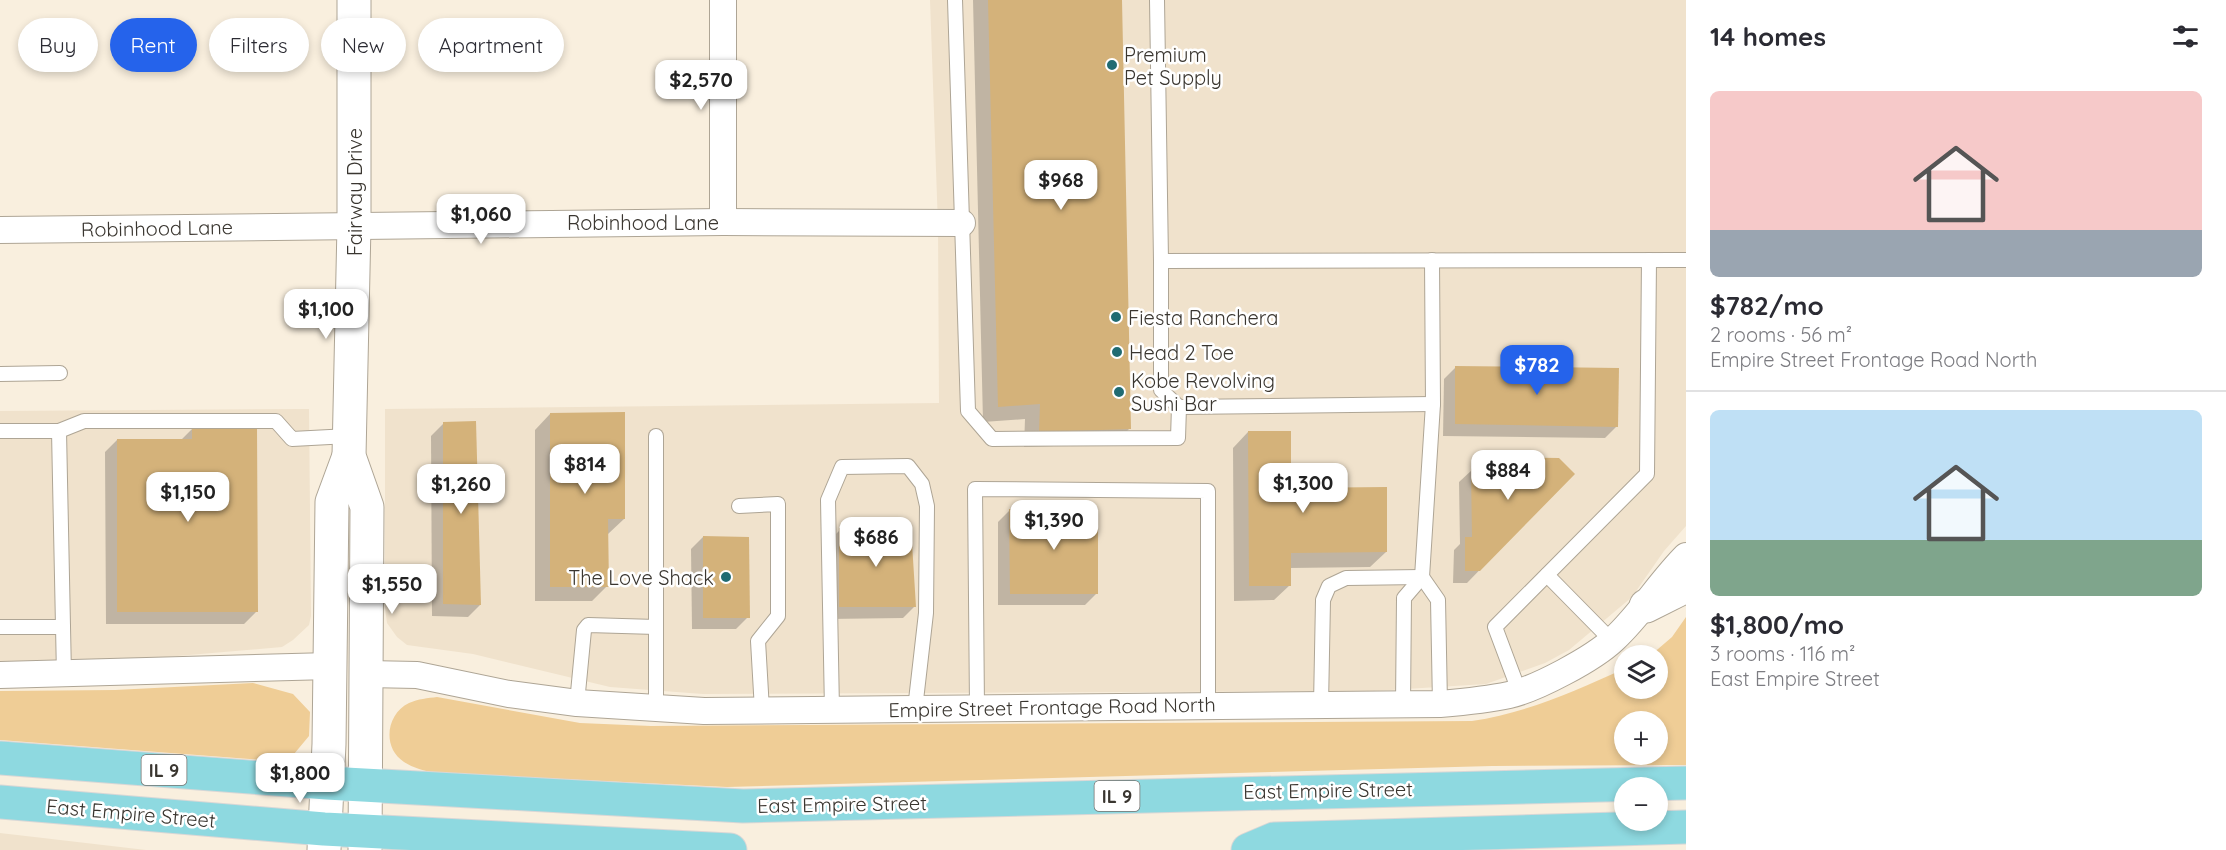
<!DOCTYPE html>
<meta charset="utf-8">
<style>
body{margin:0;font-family:Quicksand,sans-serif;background:#f7f7f7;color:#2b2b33;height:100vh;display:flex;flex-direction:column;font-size:22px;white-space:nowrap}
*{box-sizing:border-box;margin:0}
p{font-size:20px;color:#7c7c81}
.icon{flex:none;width:33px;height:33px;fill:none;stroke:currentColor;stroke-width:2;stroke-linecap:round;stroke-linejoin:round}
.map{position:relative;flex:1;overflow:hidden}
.details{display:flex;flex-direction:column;background:#fff;width:540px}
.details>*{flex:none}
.guide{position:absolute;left:18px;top:18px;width:570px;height:54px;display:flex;gap:12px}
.buttons{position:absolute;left:1614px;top:645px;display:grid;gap:12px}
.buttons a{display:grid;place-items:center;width:54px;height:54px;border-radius:50%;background:#fff;box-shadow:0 3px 9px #0003;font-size:30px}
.price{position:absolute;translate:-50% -51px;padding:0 14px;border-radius:12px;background:#fff;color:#222;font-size:20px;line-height:39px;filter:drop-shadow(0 2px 3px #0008)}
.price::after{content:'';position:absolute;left:50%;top:36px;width:18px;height:14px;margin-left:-9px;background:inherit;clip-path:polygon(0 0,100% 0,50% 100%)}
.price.current{background:#2563eb;color:#fff}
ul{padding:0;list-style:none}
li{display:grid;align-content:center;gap:12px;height:318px;padding:0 24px}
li+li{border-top:2px solid #e1e1e2}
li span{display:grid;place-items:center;height:186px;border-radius:9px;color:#555}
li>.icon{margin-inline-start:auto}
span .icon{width:108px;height:108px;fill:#fffc;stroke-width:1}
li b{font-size:26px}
h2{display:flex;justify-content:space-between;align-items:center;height:72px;padding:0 24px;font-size:26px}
.pill{padding:0 21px;border-radius:27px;background:#fff;box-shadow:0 3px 9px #0003;font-size:21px;line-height:54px}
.pill.current{background:#2563eb;color:#fff}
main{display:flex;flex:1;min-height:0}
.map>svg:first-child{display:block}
</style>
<main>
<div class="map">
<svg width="1686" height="850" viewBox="0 0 1686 850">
<rect width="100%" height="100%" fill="#f9efde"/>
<g fill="#f0e2cc">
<polygon points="930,0 1686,0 1686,526 1664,551 1632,597 1569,650 1545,663 1486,684 1374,691 703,694 610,687 473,654 407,645 397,637 387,623 385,608 385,409 939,403 938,226"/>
<polygon points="309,409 311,616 309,625 293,640 282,647 107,662 0,663 0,411"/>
<polygon points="0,833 146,850 0,850"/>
</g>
<g fill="#efcd96" fill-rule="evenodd">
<path d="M1686 617V765L1492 766 727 787 435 773C425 771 413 768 404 762 382 748 386 714 409 703 418 699 428 698 437 697L580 723 651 726 1472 721C1527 713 1574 691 1624 669V688H1658V656L1651 655 1672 637ZM1624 722H1658V754H1624Z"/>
<polygon points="253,683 293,694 310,712 309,736 294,754 263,760 0,740 0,691 115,690"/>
</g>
<g fill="#0003">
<polygon points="973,0 1121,0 1129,429 1114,444 1024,447 1025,419 983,422"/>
<polygon points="1456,367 1617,426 1605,438 1443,436 1444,379"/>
<polygon points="550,414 624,519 608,534 607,586 592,601 535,601 535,430"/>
<polygon points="443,424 480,605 468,617 432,616 431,436"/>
<polygon points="193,428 256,612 244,624 106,624 105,452 117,440 181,440"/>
<polygon points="1248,432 1290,490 1386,552 1370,567 1290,568 1290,585 1274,600 1234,601 1233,448"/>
<polygon points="1472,470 1573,474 1467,583 1453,583 1454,550 1460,544 1459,482"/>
<polygon points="1010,510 1097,593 1085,605 998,605 998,522"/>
<polygon points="840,530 915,606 903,618 828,619 828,542"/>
<polygon points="703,537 748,617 736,629 692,629 691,549"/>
</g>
<g fill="#d4b27a">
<polygon points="988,0 1122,0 1131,429 1039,432 1040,404 998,407"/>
<polygon points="1455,366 1619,368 1618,427 1455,424"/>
<polygon points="625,412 625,519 608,519 609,587 550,587 550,413"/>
<polygon points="476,421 481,605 443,604 443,422"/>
<polygon points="192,426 257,427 258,612 117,612 117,439 192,439"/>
<polygon points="1248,431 1291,431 1291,488 1387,487 1387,552 1291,553 1291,586 1249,586"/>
<polygon points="1483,457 1559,458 1575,474 1480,571 1465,571 1465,537 1472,537 1471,469"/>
<polygon points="1009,509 1098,509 1098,594 1010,594"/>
<polygon points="911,527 916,607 839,607 839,528"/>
<polygon points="703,536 749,537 750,618 703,618"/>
</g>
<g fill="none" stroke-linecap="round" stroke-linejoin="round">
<defs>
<g id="service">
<polyline points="955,0 968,411 992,439 1178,438 1179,407 1161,390 1161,261 1686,260"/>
<polyline points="1157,0 1161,261"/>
<polyline points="0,374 60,373"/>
<polyline points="1179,407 1433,404"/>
<polyline points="0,431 59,431"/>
<polyline points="739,506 778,504 778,616 758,641 762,710"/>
<polyline points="1547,575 1612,641"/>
<polyline points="1422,577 1438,600 1440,704"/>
<polyline points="0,627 63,627"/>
<polyline points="64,675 59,431 84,421 276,421 292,439 349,436"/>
<polyline points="1519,691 1495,627 1647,474 1649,260"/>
<polyline points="577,703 584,630 588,625 656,627"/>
<polyline points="1403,704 1404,598 1422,577 1433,404 1432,260"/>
<polyline points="1321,705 1323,600 1329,586 1346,578 1422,577"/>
<polyline points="977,707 975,489 1208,491 1208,705"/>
<polyline points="656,709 656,436"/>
<polyline points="832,710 828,500 842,467 908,466 922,484 927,506 926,613 915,709"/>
</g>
<g id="minor">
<polyline points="723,0 723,222"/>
<polyline points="0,230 723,222 962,223"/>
<path d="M367 674 417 675 509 694 577 703 704 711 1440 704C1463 702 1486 700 1509 695 1536 689 1593 659 1614 639 1641 614 1660 582 1686 556"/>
<polyline points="0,675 330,666"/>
</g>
<polyline id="tertiary" points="1646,606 1686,586"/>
<g id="secondary">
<polyline points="354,0 354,225 349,456 367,507 365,850"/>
<polyline points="324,850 329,744 332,502 349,456"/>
</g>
<g id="primary">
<polyline points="0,758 327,783 743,806 1686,783"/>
<polyline points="0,802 324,829 730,850"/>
<polyline points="1248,850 1274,839 1686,827"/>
</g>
</defs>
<use href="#service" stroke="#aea595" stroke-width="16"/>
<use href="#minor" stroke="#aea595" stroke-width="28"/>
<use href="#tertiary" stroke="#aea595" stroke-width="35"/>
<use href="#secondary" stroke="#aea595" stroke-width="35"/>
<use href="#primary" stroke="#d8d7d6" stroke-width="35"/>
<use href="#service" stroke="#fff" stroke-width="14"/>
<use href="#minor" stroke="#fff" stroke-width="26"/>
<use href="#tertiary" stroke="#fff" stroke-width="33"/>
<use href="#secondary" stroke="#fff" stroke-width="33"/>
<use href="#primary" stroke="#8ed9e0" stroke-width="33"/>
</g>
<g fill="#206b72" stroke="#fff" stroke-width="2">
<circle cx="1112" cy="65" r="6"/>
<circle cx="1116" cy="317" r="6"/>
<circle cx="1117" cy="352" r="6"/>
<circle cx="1119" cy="392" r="6"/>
<circle cx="726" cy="577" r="6"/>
</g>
<g text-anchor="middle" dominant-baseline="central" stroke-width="5" stroke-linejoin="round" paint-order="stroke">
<g fill="#fff" stroke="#75726e" stroke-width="1.5">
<rect x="141.5" y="755" width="45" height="30" rx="4.5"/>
<rect x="1094.5" y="781" width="45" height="30" rx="4.5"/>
</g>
<g font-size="18" font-weight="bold" fill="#3a3630">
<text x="164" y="770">IL 9</text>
<text x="1117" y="796">IL 9</text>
</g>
<g font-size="20" fill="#3a3630" stroke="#fff" text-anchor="start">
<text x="1124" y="54">Premium<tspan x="1124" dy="23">Pet Supply</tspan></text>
<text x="1128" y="317">Fiesta Ranchera</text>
<text x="1129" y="352">Head 2 Toe</text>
<text x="1131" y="380">Kobe Revolving<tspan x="1131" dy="23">Sushi Bar</tspan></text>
<text x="714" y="577" text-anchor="end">The Love Shack</text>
</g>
<g font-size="20" fill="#3a3630" stroke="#fff">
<text transform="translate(354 192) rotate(-90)">Fairway Drive</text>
<text x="643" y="222">Robinhood Lane</text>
<text transform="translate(157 228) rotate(-1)">Robinhood Lane</text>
<text transform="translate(1052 707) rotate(-1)">Empire Street Frontage Road North</text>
<text transform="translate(1328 790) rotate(-1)">East Empire Street</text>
<text transform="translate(842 804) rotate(-1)">East Empire Street</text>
<text transform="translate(131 813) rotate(5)">East Empire Street</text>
</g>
</g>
</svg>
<div class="buttons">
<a><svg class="icon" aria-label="layers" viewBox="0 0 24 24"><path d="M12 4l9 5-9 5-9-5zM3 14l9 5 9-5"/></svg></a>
<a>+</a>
<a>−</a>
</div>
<b class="price" style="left:701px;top:111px">$2,570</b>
<b class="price" style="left:1061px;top:211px">$968</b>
<b class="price" style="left:481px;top:245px">$1,060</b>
<b class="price" style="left:326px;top:340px">$1,100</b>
<b class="price current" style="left:1537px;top:396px">$782</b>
<b class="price" style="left:585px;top:495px">$814</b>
<b class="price" style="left:1508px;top:501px">$884</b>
<b class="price" style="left:1303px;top:514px">$1,300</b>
<b class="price" style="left:461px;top:515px">$1,260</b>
<b class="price" style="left:188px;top:523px">$1,150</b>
<b class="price" style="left:1054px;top:551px">$1,390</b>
<b class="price" style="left:876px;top:568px">$686</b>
<b class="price" style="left:392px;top:615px">$1,550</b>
<b class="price" style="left:300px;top:804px">$1,800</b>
<div class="guide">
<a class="pill">Buy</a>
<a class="pill current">Rent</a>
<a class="pill">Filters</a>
<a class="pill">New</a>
<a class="pill">Apartment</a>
</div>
</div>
<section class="details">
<h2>14 homes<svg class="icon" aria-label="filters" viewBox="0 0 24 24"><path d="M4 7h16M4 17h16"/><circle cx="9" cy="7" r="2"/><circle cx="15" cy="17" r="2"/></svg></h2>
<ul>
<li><span style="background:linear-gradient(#f6c9c9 75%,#9aa5b1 0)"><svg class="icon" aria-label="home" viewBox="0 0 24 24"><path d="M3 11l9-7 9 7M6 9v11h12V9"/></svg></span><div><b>$782/mo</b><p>2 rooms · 56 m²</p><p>Empire Street Frontage Road North</p></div></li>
<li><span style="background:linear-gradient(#bfe0f5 70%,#7fa58c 0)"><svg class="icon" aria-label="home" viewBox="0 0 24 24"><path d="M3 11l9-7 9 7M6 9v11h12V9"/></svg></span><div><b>$1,800/mo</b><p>3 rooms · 116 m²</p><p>East Empire Street</p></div></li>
</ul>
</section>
</main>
